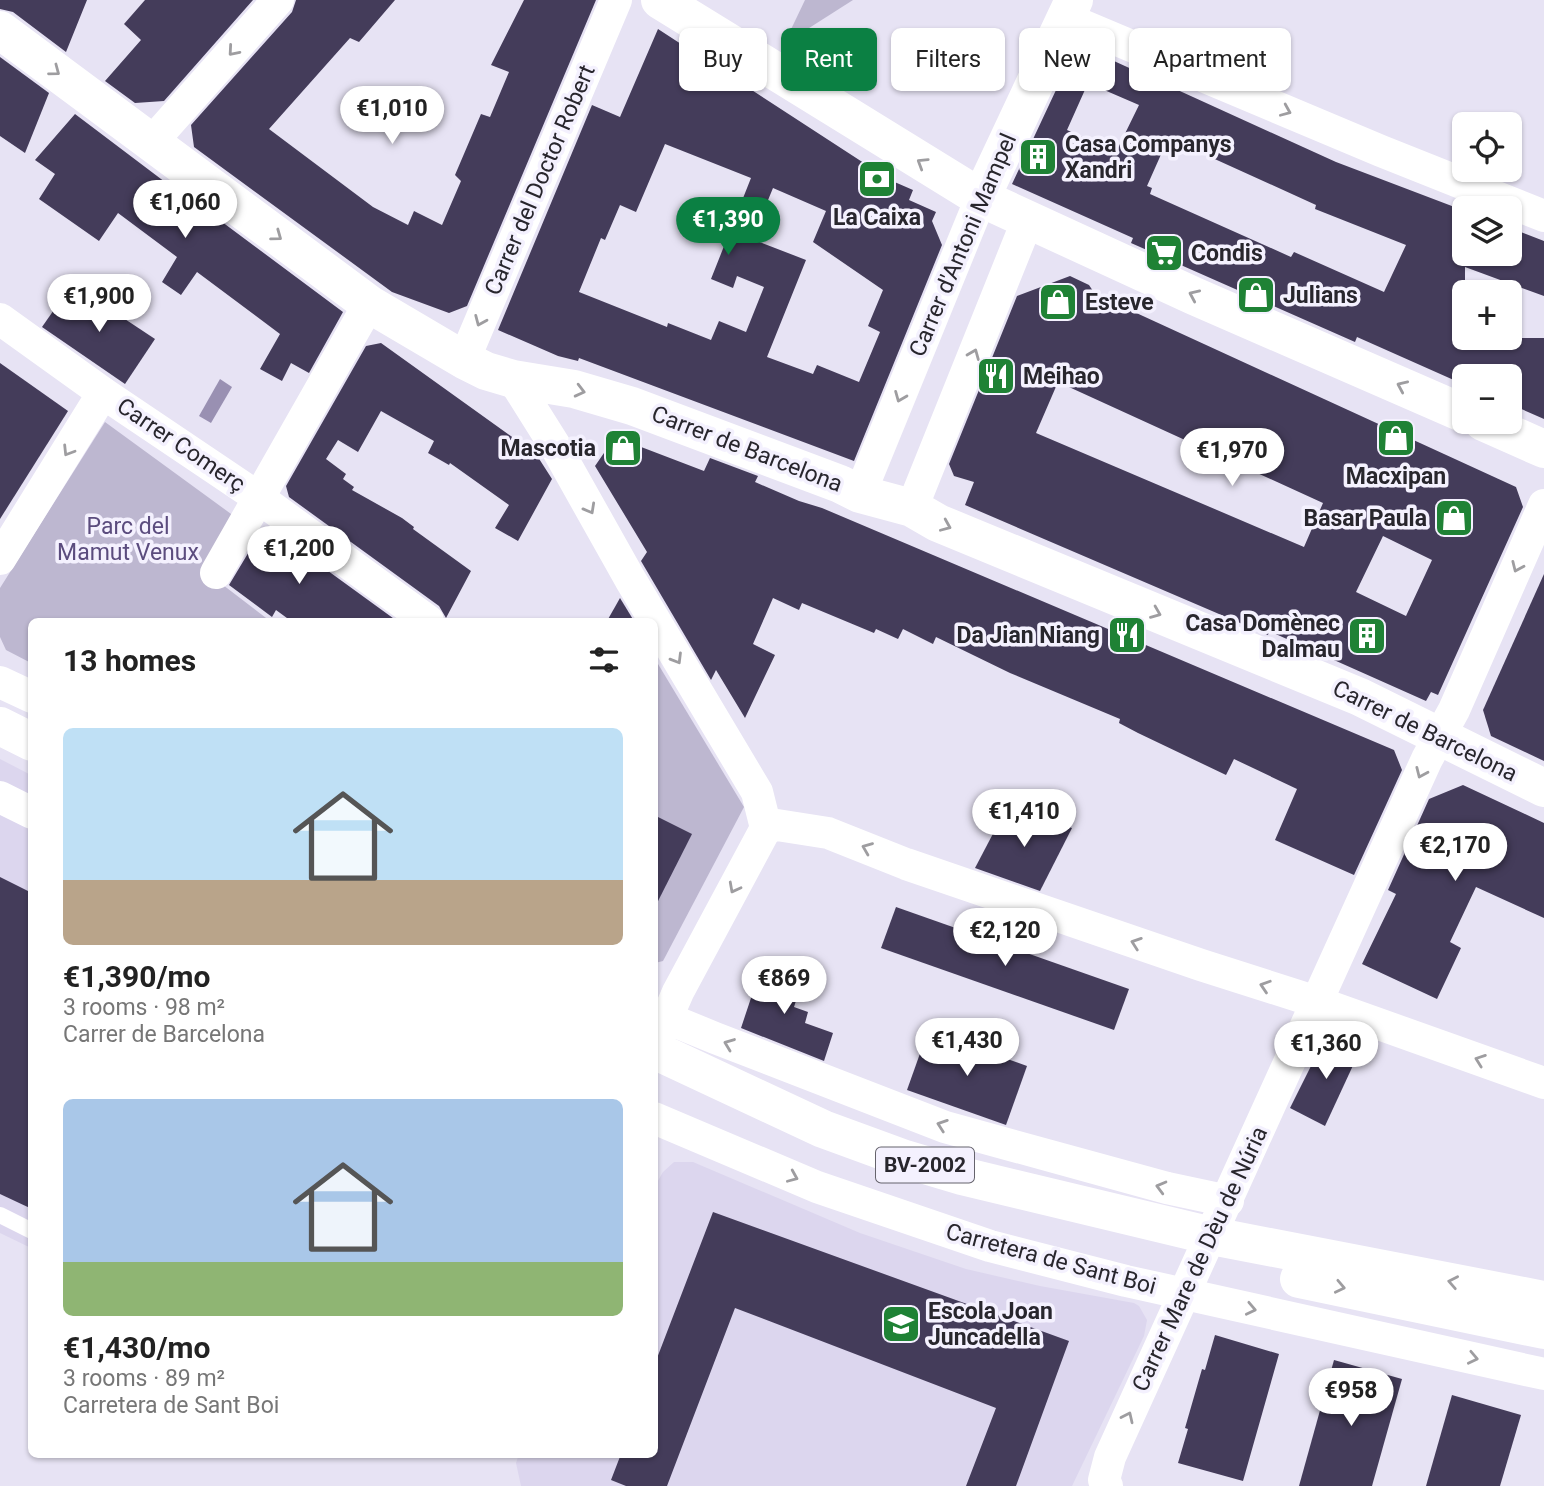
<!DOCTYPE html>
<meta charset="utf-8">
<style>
body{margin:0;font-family:Roboto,sans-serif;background:#f2f2f2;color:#222;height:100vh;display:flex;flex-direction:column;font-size:26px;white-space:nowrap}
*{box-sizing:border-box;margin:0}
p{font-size:23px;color:#767676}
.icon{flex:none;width:38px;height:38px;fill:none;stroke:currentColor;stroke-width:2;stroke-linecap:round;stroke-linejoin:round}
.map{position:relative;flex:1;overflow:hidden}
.drawer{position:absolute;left:28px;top:618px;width:630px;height:840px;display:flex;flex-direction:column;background:#fff;border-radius:10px;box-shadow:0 2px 5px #0004}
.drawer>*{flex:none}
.banner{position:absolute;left:679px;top:28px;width:665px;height:63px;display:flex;gap:14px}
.tools{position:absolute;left:1452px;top:112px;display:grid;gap:14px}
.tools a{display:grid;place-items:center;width:70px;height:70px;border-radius:10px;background:#fff;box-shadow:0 2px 5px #0004;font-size:35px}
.price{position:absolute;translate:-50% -60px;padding:0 16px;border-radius:24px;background:#fff;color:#222;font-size:23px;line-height:46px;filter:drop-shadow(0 2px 4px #0008)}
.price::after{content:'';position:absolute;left:50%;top:42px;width:21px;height:16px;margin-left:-10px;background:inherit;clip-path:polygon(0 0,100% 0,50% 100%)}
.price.selected{background:#0b8043;color:#fff}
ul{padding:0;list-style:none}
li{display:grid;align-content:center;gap:14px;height:371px;padding:0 35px}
li span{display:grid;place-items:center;height:217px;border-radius:10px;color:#555}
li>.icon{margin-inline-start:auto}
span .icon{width:126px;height:126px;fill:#fffc;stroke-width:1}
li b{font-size:30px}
h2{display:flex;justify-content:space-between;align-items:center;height:84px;padding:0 35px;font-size:30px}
.pill{padding:0 24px;border-radius:10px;background:#fff;box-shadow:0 2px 5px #0004;font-size:24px;line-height:63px}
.pill.selected{background:#0b8043;color:#fff}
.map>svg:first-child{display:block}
</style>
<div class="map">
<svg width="1544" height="1486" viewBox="0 0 1544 1486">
<rect width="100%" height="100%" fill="#e7e3f4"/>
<g fill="#dcd6ee">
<polygon points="0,759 31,775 31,1248 0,1233"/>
<polygon points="674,1162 693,1162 860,1233 966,1269 1040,1286 1134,1303 1139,1306 1147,1320 1144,1336 1072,1486 521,1486 516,1463 519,1454 654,1454 655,1186 663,1172"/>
</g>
<g fill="#bdb7d0">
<polygon points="805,0 853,0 784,44"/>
<polygon points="105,422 238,519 206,572 270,621 32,621 31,663 6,650 0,637 0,588"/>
<polygon points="655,659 744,807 663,961 655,963"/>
</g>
<polygon fill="#9990b2" points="220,379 232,387 211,423 199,416"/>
<g fill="#443c5a" fill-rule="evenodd">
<polygon points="0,0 87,0 66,52 13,12 0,9"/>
<polygon points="145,0 253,0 164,101 135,103 105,81 141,40 124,24"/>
<polygon points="296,0 395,0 359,42 350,38 269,129 373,207 408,225 414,211 442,225 461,181 455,175 481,114 490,117 509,72 491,65 524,0 596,0 467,306 449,313 392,292 194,147 191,125 292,12"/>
<path d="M658 29 890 180 913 190 909 200 936 212 932 221 942 245 854 461 579 358 578 361 558 356 498 330 592 105 620 117ZM665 144 751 178 711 279 733 288 737 276 764 287 746 332 719 321 711 340 668 323 667 327 579 292 601 238 605 240 620 205 636 212ZM773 188 826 211 813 242 883 290 868 326 880 332 859 382 817 365 813 374 767 357 806 260 752 239Z"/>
<path d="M1092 51 1336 162 1465 211V254H1510V228L1544 241V296L1465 267V338H1544V419L1510 404V376H1465V385L1357 337 1355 342 1131 243 1133 238 1012 184 1071 58ZM1088 83 1139 105 1116 152 1067 130ZM1175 141 1316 205 1315 209 1406 245 1384 292 1294 252 1291 257 1150 194 1152 188 1147 186 1163 150 1169 153Z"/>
<polygon points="0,57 49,93 25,153 0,136"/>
<polygon points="75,114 202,210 202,207 343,312 309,373 291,363 282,381 260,369 280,334 197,272 181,295 162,282 177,257 118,213 99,241 39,199 55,174 35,160"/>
<path d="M1070 276 1089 285 1095 294 1516 487 1523 507 1438 695 1431 692 1426 701 1269 631 1268 635 965 505 974 482 954 476 949 464 1017 296ZM1058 382 1323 503 1304 547 1036 433ZM1383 536 1432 560 1406 616 1356 592Z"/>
<polygon points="72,284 155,339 125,384 42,327"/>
<polygon points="381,343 536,454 552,479 518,541 495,528 509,505 450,463 449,465 428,453 434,441 381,411 358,452 338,440 326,459 346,474 343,479 354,487 352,490 402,518 414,527 413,529 471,571 446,618 439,606 289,497 286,486 366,346"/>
<polygon points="0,363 68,411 0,519"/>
<polygon points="615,437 704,471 710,458 758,476 755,482 799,501 822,508 1394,750 1402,770 1354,875 1275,840 1297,789 1234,759 1226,775 1138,733 1119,723 1120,719 1010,673 936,637 933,644 903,629 898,639 876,629 874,633 802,603 799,610 773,598 753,644 775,655 745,718 716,670 711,680 641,561 647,552 595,466"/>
<polygon points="273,531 397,621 291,621 276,610 272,617 229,585 256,540 262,545"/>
<polygon points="1544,574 1544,761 1491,736 1483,710"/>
<polygon points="620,598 634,621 607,621"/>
<polygon points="1463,785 1544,823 1544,918 1476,887 1450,942 1461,948 1437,999 1362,964 1396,894 1388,890 1429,799"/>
<polygon points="1007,807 1072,828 1040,891 975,868"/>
<polygon points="654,815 692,834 654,909"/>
<polygon points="0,877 32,893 32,1209 0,1194"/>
<polygon points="896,907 1129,989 1114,1030 881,948"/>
<polygon points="761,968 802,982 794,1007 808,1012 805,1023 833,1033 824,1061 741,1028"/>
<polygon points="928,1031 1027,1066 1006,1125 907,1090"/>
<polygon points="1344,1039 1362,1046 1325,1126 1290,1108 1320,1048"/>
<polygon points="713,1212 1069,1341 1016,1486 966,1486 996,1408 735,1308 667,1486 626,1486 611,1480 621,1454 654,1454 654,1366"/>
<polygon points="1215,1335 1279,1354 1243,1481 1178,1463 1188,1429 1185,1428 1202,1369 1205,1370"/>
<polygon points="1334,1360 1402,1379 1372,1486 1299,1486"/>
<polygon points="1452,1395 1521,1415 1500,1486 1426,1486"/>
</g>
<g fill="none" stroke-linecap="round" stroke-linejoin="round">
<polyline stroke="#fff" stroke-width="16" points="0,1215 32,1231"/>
<g stroke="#fff" stroke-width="32">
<polyline points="1065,18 1381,151 1544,216"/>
<polyline points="151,143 278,0"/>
<polyline points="0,319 103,393 259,498 428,621"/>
<polyline points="464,360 616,0"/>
<polyline points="513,379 557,449 630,579 757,792 766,828"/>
<polyline points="860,494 981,198"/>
<polyline points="912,508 1028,219"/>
<polyline points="0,559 103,393"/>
<polyline points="216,573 369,304"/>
<polyline points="0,682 32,697"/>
<polyline points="0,797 32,813"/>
<polyline points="766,828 777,825 828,833 906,864 1201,965 1317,1002 1544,1083"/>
<polyline points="654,1013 715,1038 945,1127 1167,1188 1228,1201"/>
<polyline points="658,1038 678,992 766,828"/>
<polyline points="654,1118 817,1187 990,1246 1126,1281 1544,1374"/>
<polyline points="1107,1486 1104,1480 1110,1457 1427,759 1454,710 1544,505"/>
</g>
<g stroke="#fff" stroke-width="38">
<polyline points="660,0 981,198 1194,296 1465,414"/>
<polyline points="0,30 369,304 464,360 486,371 513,379 574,389 632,406 840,484 860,494 912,508 938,523 1360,697 1544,788"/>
<polyline points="981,198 1074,0"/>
<polyline points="1483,422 1544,449"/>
</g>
<g stroke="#fff" stroke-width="38">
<polyline points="0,726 32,742"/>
<polyline points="654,1050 823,1129 905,1159 962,1176 1212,1236 1544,1300"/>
<polyline points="1299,1279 1544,1330"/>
</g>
</g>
<defs><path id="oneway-chevron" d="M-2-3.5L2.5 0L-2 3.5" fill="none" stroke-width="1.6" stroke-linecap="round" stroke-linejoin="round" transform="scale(1.75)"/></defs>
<g stroke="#9e9da0">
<use href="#oneway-chevron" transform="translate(233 51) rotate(131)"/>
<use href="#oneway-chevron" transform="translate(55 71) rotate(37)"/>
<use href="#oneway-chevron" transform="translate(1286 111) rotate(23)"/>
<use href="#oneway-chevron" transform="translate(922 163) rotate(-148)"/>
<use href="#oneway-chevron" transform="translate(277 236) rotate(36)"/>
<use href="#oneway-chevron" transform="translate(1194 295) rotate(-156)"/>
<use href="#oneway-chevron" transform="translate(480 321) rotate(113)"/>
<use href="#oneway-chevron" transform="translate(974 354) rotate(-68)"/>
<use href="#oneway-chevron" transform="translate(1402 386) rotate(-156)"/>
<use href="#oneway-chevron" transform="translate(580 391) rotate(14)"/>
<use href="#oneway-chevron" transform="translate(900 397) rotate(112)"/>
<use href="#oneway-chevron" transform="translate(68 451) rotate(122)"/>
<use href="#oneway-chevron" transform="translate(590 509) rotate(61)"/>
<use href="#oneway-chevron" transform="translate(946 526) rotate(23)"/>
<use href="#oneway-chevron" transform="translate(1517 567) rotate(114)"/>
<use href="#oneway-chevron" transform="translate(1156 613) rotate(22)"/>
<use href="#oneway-chevron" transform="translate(677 659) rotate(59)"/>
<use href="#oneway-chevron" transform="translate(1421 773) rotate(114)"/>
<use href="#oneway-chevron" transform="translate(867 848) rotate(-158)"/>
<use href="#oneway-chevron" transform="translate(734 888) rotate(118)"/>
<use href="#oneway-chevron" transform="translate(1136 943) rotate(-161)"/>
<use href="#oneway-chevron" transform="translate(1265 986) rotate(-162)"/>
<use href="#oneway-chevron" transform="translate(729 1044) rotate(-159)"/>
<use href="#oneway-chevron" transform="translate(1480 1060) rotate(-160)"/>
<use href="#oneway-chevron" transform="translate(942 1125) rotate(-161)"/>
<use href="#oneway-chevron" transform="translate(793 1177) rotate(23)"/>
<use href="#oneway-chevron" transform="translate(1161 1187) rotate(-165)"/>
<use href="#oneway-chevron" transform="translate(1453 1282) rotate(-169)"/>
<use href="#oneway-chevron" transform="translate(1340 1287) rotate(12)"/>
<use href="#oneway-chevron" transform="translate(1251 1309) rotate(12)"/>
<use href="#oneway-chevron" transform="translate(1473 1358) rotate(12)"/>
<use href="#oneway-chevron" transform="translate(1128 1417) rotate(-65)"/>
</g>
<defs>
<symbol id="building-square" viewBox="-11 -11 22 22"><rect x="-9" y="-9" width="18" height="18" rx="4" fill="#1f8235" stroke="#f4f1fe"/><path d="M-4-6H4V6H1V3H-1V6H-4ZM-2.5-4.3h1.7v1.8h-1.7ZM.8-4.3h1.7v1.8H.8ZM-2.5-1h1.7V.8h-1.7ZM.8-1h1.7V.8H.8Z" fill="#fff"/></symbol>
<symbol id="bank-square" viewBox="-11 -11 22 22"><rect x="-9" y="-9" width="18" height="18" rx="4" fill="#1f8235" stroke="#f4f1fe"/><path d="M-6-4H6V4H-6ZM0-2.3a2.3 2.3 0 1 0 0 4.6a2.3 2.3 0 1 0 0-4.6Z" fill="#fff"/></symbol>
<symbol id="supermarket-square" viewBox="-11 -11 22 22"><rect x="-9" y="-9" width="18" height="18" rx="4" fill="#1f8235" stroke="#f4f1fe"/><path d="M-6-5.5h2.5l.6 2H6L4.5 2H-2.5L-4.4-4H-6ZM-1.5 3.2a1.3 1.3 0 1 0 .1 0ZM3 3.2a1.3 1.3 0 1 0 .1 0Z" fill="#fff"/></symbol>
<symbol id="shop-square" viewBox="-11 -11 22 22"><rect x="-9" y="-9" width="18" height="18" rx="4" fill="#1f8235" stroke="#f4f1fe"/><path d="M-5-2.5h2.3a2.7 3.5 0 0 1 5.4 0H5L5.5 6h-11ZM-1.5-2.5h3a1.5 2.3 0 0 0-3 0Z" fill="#fff"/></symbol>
<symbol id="restaurant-square" viewBox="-11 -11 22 22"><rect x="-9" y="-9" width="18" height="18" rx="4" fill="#1f8235" stroke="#f4f1fe"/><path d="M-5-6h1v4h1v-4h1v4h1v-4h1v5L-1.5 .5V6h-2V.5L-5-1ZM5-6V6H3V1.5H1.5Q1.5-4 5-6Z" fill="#fff"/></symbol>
<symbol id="school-square" viewBox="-11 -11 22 22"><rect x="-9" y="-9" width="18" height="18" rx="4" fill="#1f8235" stroke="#f4f1fe"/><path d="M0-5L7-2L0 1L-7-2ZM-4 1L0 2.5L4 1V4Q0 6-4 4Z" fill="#fff"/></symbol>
</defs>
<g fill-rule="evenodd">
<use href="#building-square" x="1016" y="135" width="44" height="44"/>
<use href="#bank-square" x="855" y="157" width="44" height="44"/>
<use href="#supermarket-square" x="1142" y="231" width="44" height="44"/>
<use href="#shop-square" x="1234" y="273" width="44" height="44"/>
<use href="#shop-square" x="1036" y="280" width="44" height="44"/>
<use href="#restaurant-square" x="974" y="354" width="44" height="44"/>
<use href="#shop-square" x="1374" y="416" width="44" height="44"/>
<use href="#shop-square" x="601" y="426" width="44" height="44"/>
<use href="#shop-square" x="1432" y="496" width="44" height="44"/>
<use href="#restaurant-square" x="1105" y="613" width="44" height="44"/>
<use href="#building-square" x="1345" y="614" width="44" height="44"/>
<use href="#school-square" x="879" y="1302" width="44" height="44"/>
</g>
<g text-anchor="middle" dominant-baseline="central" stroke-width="7" stroke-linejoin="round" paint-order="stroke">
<rect fill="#f4f1fe" stroke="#65636c" stroke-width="2" x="876" y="1147.5" width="98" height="35" rx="5"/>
<g font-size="21" font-weight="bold" fill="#28262d">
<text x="925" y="1165">BV-2002</text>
</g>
<g font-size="23" font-weight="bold" fill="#28262d" stroke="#f4f1fe" text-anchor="start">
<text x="1065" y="144">Casa Companys<tspan x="1065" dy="26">Xandri</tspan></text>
<text x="877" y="217" text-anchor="middle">La Caixa</text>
<text x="1191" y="253">Condis</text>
<text x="1283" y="295">Julians</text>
<text x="1085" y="302">Esteve</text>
<text x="1023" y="376">Meihao</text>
<text x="596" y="448" text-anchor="end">Mascotia</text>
<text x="1396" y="476" text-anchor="middle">Macxipan</text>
<text x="1427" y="518" text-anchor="end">Basar Paula</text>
<text x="1340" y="623" text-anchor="end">Casa Domènec<tspan x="1340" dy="26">Dalmau</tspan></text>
<text x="1100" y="635" text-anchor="end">Da Jian Niang</text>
<text x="928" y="1311">Escola Joan<tspan x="928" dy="26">Juncadella</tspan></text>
</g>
<g font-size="23" fill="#28262d" stroke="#f4f1fe">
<text transform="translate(540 180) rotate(-67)">Carrer del Doctor Robert</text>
<text transform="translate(963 245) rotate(-67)">Carrer d'Antoni Mampel</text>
<text transform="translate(181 445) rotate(34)">Carrer Comerç</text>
<text transform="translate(747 449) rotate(21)">Carrer de Barcelona</text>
<text transform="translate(1425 731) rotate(26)">Carrer de Barcelona</text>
<text transform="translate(1051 1259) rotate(15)">Carretera de Sant Boi</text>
<text transform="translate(1200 1259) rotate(-65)">Carrer Mare de Dèu de Núria</text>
</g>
<g font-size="23" fill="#5b4c7e" stroke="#f4f1fe">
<text x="128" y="526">Parc del<tspan x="128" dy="26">Mamut Venux</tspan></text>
</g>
</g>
</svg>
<div class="tools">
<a><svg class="icon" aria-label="locate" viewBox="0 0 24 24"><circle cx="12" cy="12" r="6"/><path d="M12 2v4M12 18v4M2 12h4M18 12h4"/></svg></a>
<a><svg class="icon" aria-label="layers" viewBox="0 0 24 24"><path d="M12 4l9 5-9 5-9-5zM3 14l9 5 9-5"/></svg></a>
<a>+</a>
<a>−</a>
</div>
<b class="price" style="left:392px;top:146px">€1,010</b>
<b class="price" style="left:185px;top:240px">€1,060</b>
<b class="price selected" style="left:728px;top:257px">€1,390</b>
<b class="price" style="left:99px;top:334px">€1,900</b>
<b class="price" style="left:1232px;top:488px">€1,970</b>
<b class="price" style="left:299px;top:586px">€1,200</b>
<b class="price" style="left:1024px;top:849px">€1,410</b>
<b class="price" style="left:1455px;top:883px">€2,170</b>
<b class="price" style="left:1005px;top:968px">€2,120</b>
<b class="price" style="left:784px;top:1016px">€869</b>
<b class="price" style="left:967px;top:1078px">€1,430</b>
<b class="price" style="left:1326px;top:1081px">€1,360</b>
<b class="price" style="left:1351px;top:1428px">€958</b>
<div class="banner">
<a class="pill">Buy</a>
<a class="pill selected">Rent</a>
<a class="pill">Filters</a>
<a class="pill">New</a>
<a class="pill">Apartment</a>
</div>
<section class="drawer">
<h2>13 homes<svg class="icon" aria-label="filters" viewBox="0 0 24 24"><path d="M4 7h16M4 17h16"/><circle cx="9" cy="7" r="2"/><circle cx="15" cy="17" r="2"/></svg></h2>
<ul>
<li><span style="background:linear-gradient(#bfe0f5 70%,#b9a48a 0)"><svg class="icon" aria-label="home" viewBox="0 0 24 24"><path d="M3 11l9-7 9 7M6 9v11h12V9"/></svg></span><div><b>€1,390/mo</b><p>3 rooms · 98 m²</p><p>Carrer de Barcelona</p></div></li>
<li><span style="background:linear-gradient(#a9c7e8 75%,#8fb573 0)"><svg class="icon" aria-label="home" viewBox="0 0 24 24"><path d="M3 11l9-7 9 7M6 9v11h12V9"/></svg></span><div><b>€1,430/mo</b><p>3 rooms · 89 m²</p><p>Carretera de Sant Boi</p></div></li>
</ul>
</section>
</div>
